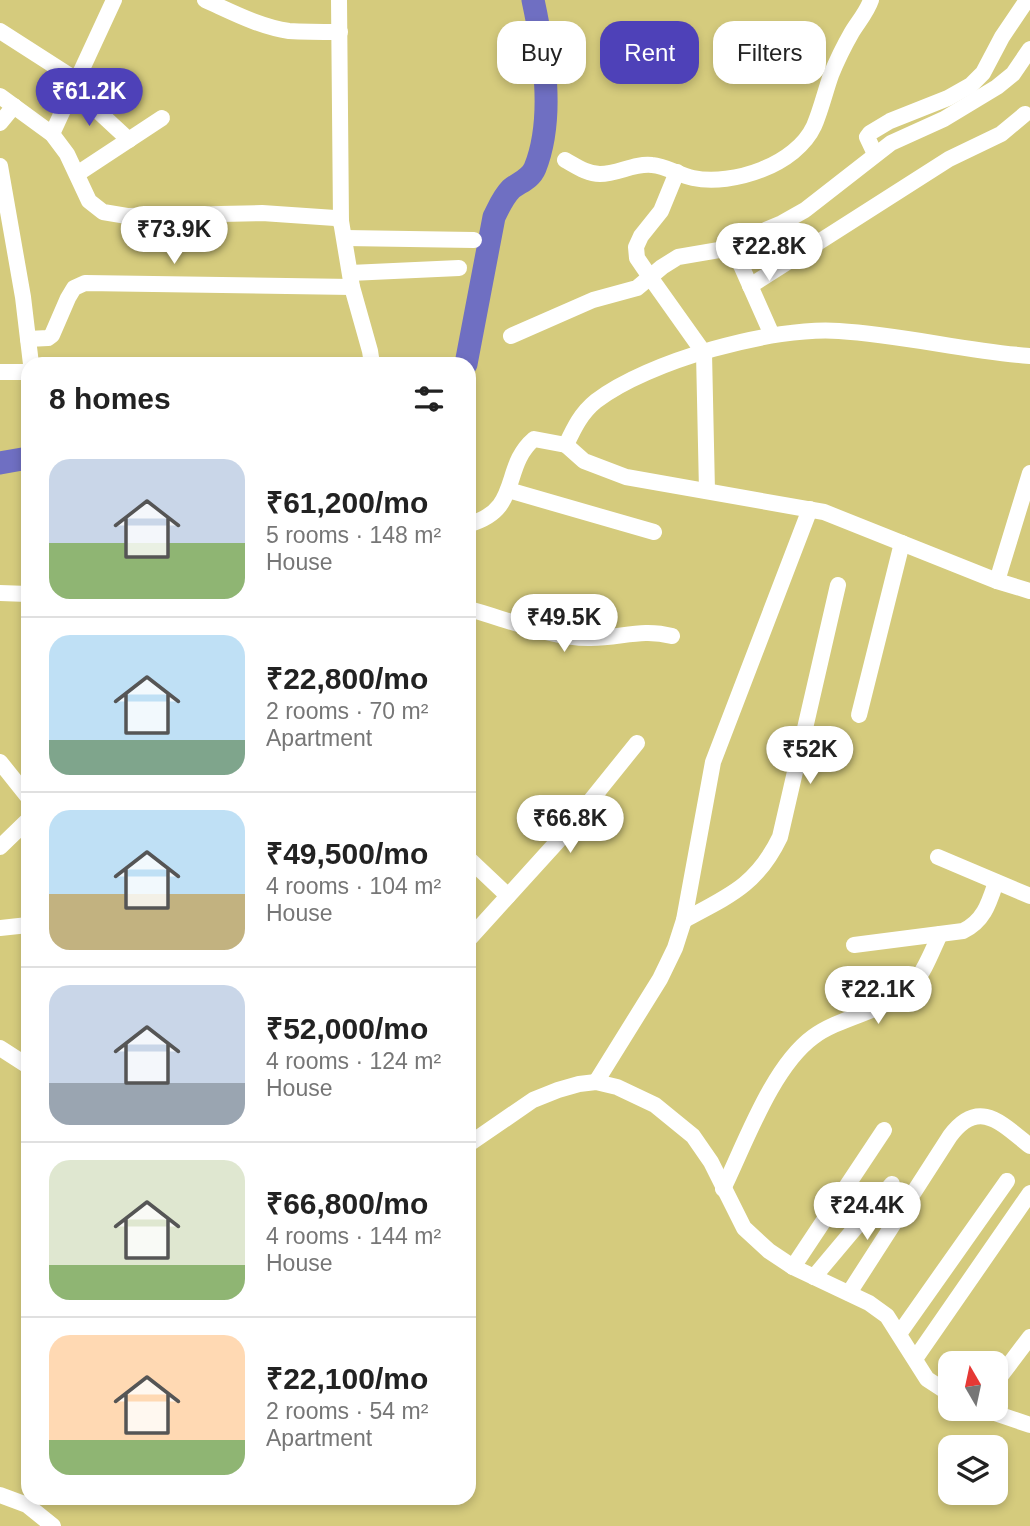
<!DOCTYPE html>
<meta charset="utf-8">
<style>
body{margin:0;font-family:Arial,sans-serif;background:#f2f2f2;color:#222;height:100vh;display:flex;flex-direction:column;font-size:26px;white-space:nowrap}
*{box-sizing:border-box;margin:0}
p{font-size:23px;color:#767676}
.icon{flex:none;width:38px;height:38px;fill:none;stroke:currentColor;stroke-width:2;stroke-linecap:round;stroke-linejoin:round}
.map{position:relative;flex:1;overflow:hidden}
.details{position:absolute;left:21px;top:357px;width:455px;height:1148px;display:flex;flex-direction:column;background:#fff;border-radius:21px;box-shadow:0 4px 10px #0003}
.details>*{flex:none}
.top-card{position:absolute;left:497px;top:21px;width:427px;height:63px;display:flex;gap:14px}
.needle{width:46px;rotate:351deg}
.tools{position:absolute;left:938px;top:1351px;display:grid;gap:14px}
.tools a{display:grid;place-items:center;width:70px;height:70px;border-radius:14px;background:#fff;box-shadow:0 4px 10px #0003;font-size:35px}
.price{position:absolute;translate:-50% -60px;padding:0 16px;border-radius:24px;background:#fff;color:#222;font-size:23px;line-height:46px;filter:drop-shadow(0 2px 4px #0008)}
.price::after{content:'';position:absolute;left:50%;top:42px;width:21px;height:16px;margin-left:-10px;background:inherit;clip-path:polygon(0 0,100% 0,50% 100%)}
.price.selected{background:#4e41b8;color:#fff}
ul{padding:0;list-style:none}
li{display:flex;align-items:center;gap:21px;height:175px;padding:0 28px}
li+li{border-top:2px solid #e0e0e0}
li span{display:grid;place-items:center;flex:none;width:196px;height:140px;border-radius:21px;color:#555}
li>.icon{margin-inline-start:auto}
span .icon{width:84px;height:84px;fill:#fffc;stroke-width:1}
li b{font-size:30px}
h2{display:flex;justify-content:space-between;align-items:center;height:84px;padding:0 28px;font-size:30px}
.pill{padding:0 24px;border-radius:21px;background:#fff;box-shadow:0 4px 10px #0003;font-size:24px;line-height:63px}
.pill.selected{background:#4e41b8;color:#fff}
.map>svg:first-child{display:block}
</style>
<div class="map">
<svg width="1030" height="1526" viewBox="0 0 1030 1526">
<rect width="100%" height="100%" fill="#d5cb7d"/>
<g fill="none" stroke-linecap="round" stroke-linejoin="round">
<g stroke="#6f6fc2" stroke-width="23">
<path d="M466 364 494 217C499 207 503 197 511 189 519 182 530 180 535 168 555 118 544 51 533 0"/>
<polyline points="0,463 28,458"/>
</g>
<g stroke="#fff" stroke-width="16">
<path d="M205 0C232 12 260 27 289 31 306 32 323 32 340 32"/>
<polyline points="339,0 341,221"/>
<polyline points="0,31 78,81"/>
<polyline points="74,89 129,140"/>
<polyline points="0,96 52,134 67,154 89,201 103,212 127,216 262,213 335,218 341,221 352,287 370,351 372,364"/>
<polyline points="0,123 14,106"/>
<polyline points="52,134 114,0"/>
<polyline points="875,154 867,137 870,133 890,121 948,98 971,85 983,73 1002,37 1027,0"/>
<path d="M565 160C576 166 587 174 600 174 618 174 634 163 652 165 666 166 679 175 693 178 733 186 796 165 814 126 821 110 825 92 831 75 837 60 844 46 852 32 858 22 867 12 871 0"/>
<polyline points="0,166 23,297 31,364"/>
<polyline points="677,172 661,211 641,236 636,247 637,258 650,277 704,353 707,491"/>
<polyline points="77,174 162,118"/>
<polyline points="345,238 474,240"/>
<polyline points="732,245 772,335"/>
<polyline points="350,273 459,268"/>
<polyline points="750,286 949,159 1001,134 1025,114"/>
<polyline points="511,336 593,300 637,288 662,267 678,257 719,250 782,223 805,210 891,143 944,119 997,87 1013,74 1030,49"/>
<polyline points="28,339 48,338 52,335 68,298 74,288 85,283 352,287"/>
<path d="M1030 356C966 351 903 335 839 331 774 326 648 361 596 401 581 413 574 428 566 445L584 461 626 477 824 512 997 581 1030 591"/>
<polyline points="0,372 28,372"/>
<polyline points="508,490 654,532"/>
<path d="M469 524C522 510 501 467 534 439L566 445"/>
<polyline points="997,581 1030,473"/>
<polyline points="0,593 28,594"/>
<path d="M469 609C506 619 553 639 591 638 621 638 642 628 672 636"/>
<polyline points="859,715 902,543"/>
<polyline points="0,762 28,797"/>
<polyline points="0,847 28,820"/>
<polyline points="938,857 1030,896"/>
<polyline points="469,859 508,896"/>
<path d="M684 920C729 896 757 885 780 837L838 585"/>
<polyline points="0,928 28,925"/>
<polyline points="469,939 558,841 637,743"/>
<path d="M854 945 963 931C984 921 989 903 996 882"/>
<polyline points="0,1048 28,1066"/>
<polyline points="596,1082 660,979 675,948 684,920 713,762 810,509"/>
<polyline points="469,1144 533,1100 558,1090 579,1084 596,1082 617,1087 655,1105 693,1136 711,1162 744,1228 769,1251 793,1267 869,1303 887,1316 927,1379 950,1394"/>
<path d="M723 1189C745 1144 772 1067 813 1037 841 1016 891 1010 912 986 925 971 932 951 940 934"/>
<polyline points="793,1267 884,1130"/>
<polyline points="814,1277 892,1184"/>
<path d="M849 1293 950 1136C979 1097 1002 1124 1030 1146"/>
<polyline points="899,1334 1007,1181"/>
<polyline points="915,1359 1030,1193"/>
<polyline points="996,1382 1030,1337"/>
<polyline points="983,1409 1030,1425"/>
<polyline points="0,1495 27,1505 53,1526"/>
</g>
</g>
</svg>
<div class="tools">
<a><svg class="needle" viewBox="-14 -14 28 28"><path d="M0-13l5 13h-10z" fill="#e53935"/><path d="M0 13l5-13h-10z" fill="#767676"/></svg></a>
<a><svg class="icon" aria-label="layers" viewBox="0 0 24 24"><path d="M12 4l9 5-9 5-9-5zM3 14l9 5 9-5"/></svg></a>
</div>
<b class="price selected" style="left:89px;top:128px">₹61.2K</b>
<b class="price" style="left:174px;top:266px">₹73.9K</b>
<b class="price" style="left:769px;top:283px">₹22.8K</b>
<b class="price" style="left:564px;top:654px">₹49.5K</b>
<b class="price" style="left:810px;top:786px">₹52K</b>
<b class="price" style="left:570px;top:855px">₹66.8K</b>
<b class="price" style="left:878px;top:1026px">₹22.1K</b>
<b class="price" style="left:867px;top:1242px">₹24.4K</b>
<div class="top-card">
<a class="pill">Buy</a>
<a class="pill selected">Rent</a>
<a class="pill">Filters</a>
</div>
<section class="details">
<h2>8 homes<svg class="icon" aria-label="filters" viewBox="0 0 24 24"><path d="M4 7h16M4 17h16"/><circle cx="9" cy="7" r="2"/><circle cx="15" cy="17" r="2"/></svg></h2>
<ul>
<li><span style="background:linear-gradient(#c9d6e8 60%,#8fb573 0)"><svg class="icon" aria-label="home" viewBox="0 0 24 24"><path d="M3 11l9-7 9 7M6 9v11h12V9"/></svg></span><div><b>₹61,200/mo</b><p>5 rooms · 148 m²</p><p>House</p></div></li>
<li><span style="background:linear-gradient(#bfe0f5 75%,#7fa58c 0)"><svg class="icon" aria-label="home" viewBox="0 0 24 24"><path d="M3 11l9-7 9 7M6 9v11h12V9"/></svg></span><div><b>₹22,800/mo</b><p>2 rooms · 70 m²</p><p>Apartment</p></div></li>
<li><span style="background:linear-gradient(#bfe0f5 60%,#c2b280 0)"><svg class="icon" aria-label="home" viewBox="0 0 24 24"><path d="M3 11l9-7 9 7M6 9v11h12V9"/></svg></span><div><b>₹49,500/mo</b><p>4 rooms · 104 m²</p><p>House</p></div></li>
<li><span style="background:linear-gradient(#c9d6e8 70%,#9aa5b1 0)"><svg class="icon" aria-label="home" viewBox="0 0 24 24"><path d="M3 11l9-7 9 7M6 9v11h12V9"/></svg></span><div><b>₹52,000/mo</b><p>4 rooms · 124 m²</p><p>House</p></div></li>
<li><span style="background:linear-gradient(#dfe7d0 75%,#8fb573 0)"><svg class="icon" aria-label="home" viewBox="0 0 24 24"><path d="M3 11l9-7 9 7M6 9v11h12V9"/></svg></span><div><b>₹66,800/mo</b><p>4 rooms · 144 m²</p><p>House</p></div></li>
<li><span style="background:linear-gradient(#ffd9b3 75%,#8fb573 0)"><svg class="icon" aria-label="home" viewBox="0 0 24 24"><path d="M3 11l9-7 9 7M6 9v11h12V9"/></svg></span><div><b>₹22,100/mo</b><p>2 rooms · 54 m²</p><p>Apartment</p></div></li>
</ul>
</section>
</div>
